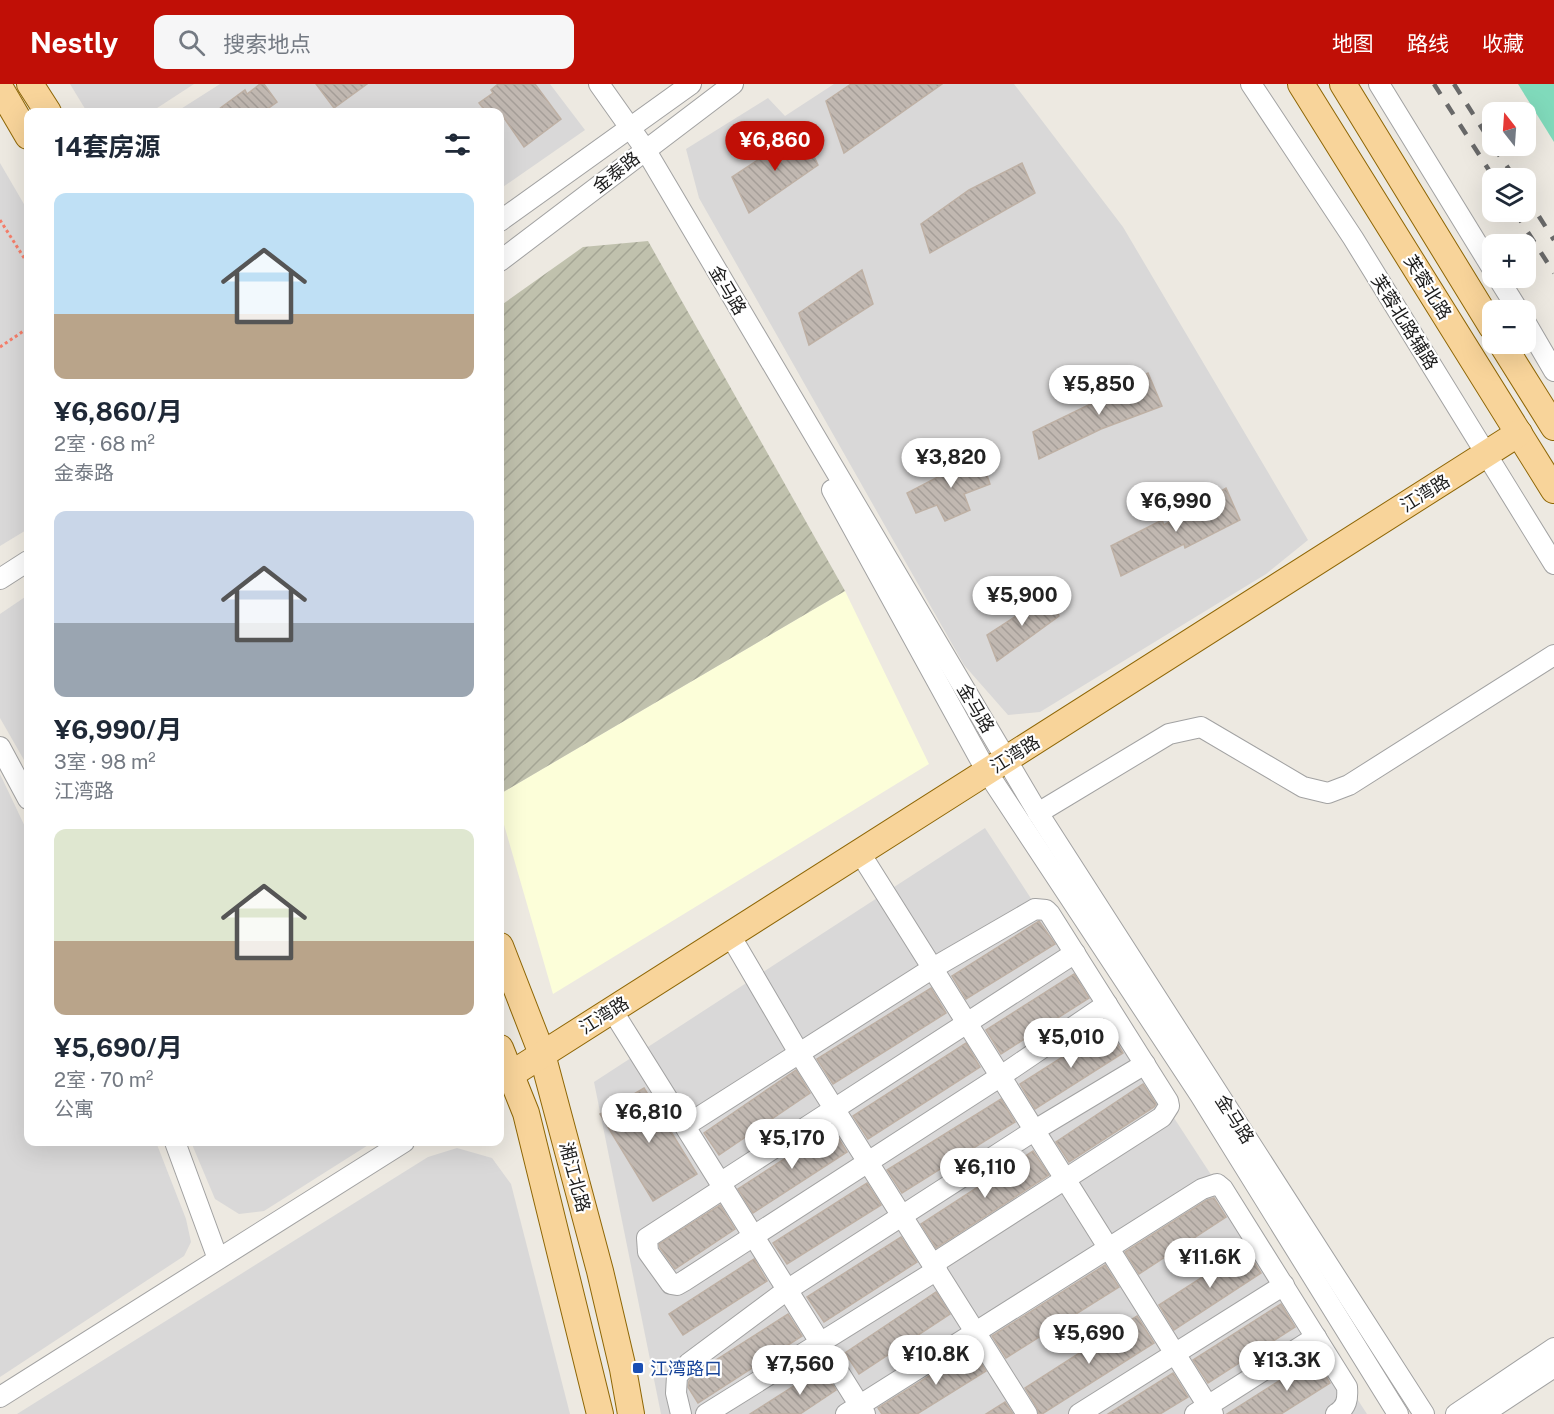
<!DOCTYPE html>
<html lang="zh">
<meta charset="utf-8">
<style>
body{margin:0;font-family:"Public Sans","Noto Sans SC",sans-serif;background:#f6f6f7;color:#1f2937;height:100vh;display:flex;flex-direction:column;font-size:22px;white-space:nowrap}
*{box-sizing:border-box;margin:0}
p{font-size:20px;color:#747a83}
.icon{flex:none;width:33px;height:33px;fill:none;stroke:currentColor;stroke-width:2;stroke-linecap:round;stroke-linejoin:round}
.map{position:relative;flex:1;overflow:hidden}
.panel{position:absolute;left:24px;top:24px;width:480px;height:1038px;display:flex;flex-direction:column;background:#fff;border-radius:12px;box-shadow:0 6px 24px #0002}
.panel>*{flex:none}
.needle{width:39px;rotate:343deg}
.controls{position:absolute;left:1482px;top:18px;display:grid;gap:12px}
.controls a{display:grid;place-items:center;width:54px;height:54px;border-radius:12px;background:#fff;box-shadow:0 6px 24px #0002;font-size:30px}
.price{position:absolute;translate:-50% -51px;padding:0 14px;border-radius:21px;background:#fff;color:#222;font-size:20px;line-height:39px;filter:drop-shadow(0 2px 3px #0008)}
.price::after{content:'';position:absolute;left:50%;top:36px;width:18px;height:14px;margin-left:-9px;background:inherit;clip-path:polygon(0 0,100% 0,50% 100%)}
.price.on{background:#c00f06;color:#fff}
ul{padding:0;list-style:none}
li{display:grid;align-content:center;gap:12px;height:318px;padding:0 30px}
li span{display:grid;place-items:center;height:186px;border-radius:12px;color:#555}
li>.icon{margin-inline-start:auto}
span .icon{width:108px;height:108px;fill:#fffc;stroke-width:1}
li b{font-size:26px}
h2{display:flex;justify-content:space-between;align-items:center;height:72px;padding:0 30px;font-size:26px}
header{display:flex;align-items:center;gap:36px;box-sizing:border-box;height:84px;padding:0 30px;background:#c00f06;color:#fff}
header strong{font-size:28px}
nav{display:flex;gap:33px;margin-inline-start:auto;font-size:21px}
.search{width:420px;height:54px;background:#f6f6f7;display:flex;align-items:center;gap:15px;box-sizing:border-box;padding:0 21px;border-radius:12px;color:#747a83;font-size:22px}
.map>svg:first-child{display:block}
</style>
<header>
<strong>Nestly</strong>
<div class="search"><svg class="icon" aria-label="search" viewBox="0 0 24 24"><circle cx="10" cy="10" r="6"/><path d="M15 15l6 6"/></svg>搜索地点</div>
<nav><a>地图</a><a>路线</a><a>收藏</a></nav>
</header>
<div class="map">
<svg width="1554" height="1330" viewBox="0 0 1554 1330">
<defs>
<pattern id="construction-furrows" width="10" height="10" patternUnits="userSpaceOnUse" patternTransform="scale(1.5)"><rect width="10" height="10" fill="#c0c1ad"/><path d="M-1 1l2-2M0 10L10 0M9 11l2-2" fill="none" stroke="#a4a594"/></pattern>
<pattern id="building-back-hatch" width="6" height="6" patternUnits="userSpaceOnUse" patternTransform="scale(1.5)"><rect width="6" height="6" fill="#c1b8b1"/><path d="M-1 5l2 2M0 0l6 6M5-1l2 2" fill="none" stroke="#a59e98"/></pattern>
</defs>
<rect width="100%" height="100%" fill="#ede9e1"/>
<g fill="#d9d8d8">
<polygon points="70,0 194,0 151,28 87,28"/>
<polygon points="220,0 550,0 585,46 500,105 500,28 176,28"/>
<polygon points="834,0 1014,0 1123,143 1308,456 1266,490 1040,628 1008,631 964,581 699,114 686,65 768,14 785,32"/>
<polygon points="0,79 28,127 28,445 0,462"/>
<polygon points="28,511 28,683 0,634 0,530"/>
<polygon points="0,690 28,749 28,1058 156,1058 186,1135 191,1158 184,1172 0,1293"/>
<polygon points="985,744 1367,1330 661,1330 594,998"/>
<polygon points="191,1058 373,1058 264,1127 239,1130 215,1115"/>
<polygon points="457,1064 492,1074 511,1100 570,1330 17,1330 428,1073"/>
</g>
<polygon fill="#fcfed9" points="845,507 929,680 553,910 500,727 500,710"/>
<polygon fill="url(#construction-furrows)" points="648,157 845,507 500,710 500,222 583,163"/>
<polygon fill="#80dabb" points="1518,0 1554,0 1554,58"/>
<g fill="url(#building-back-hatch)" stroke="#beb0a4" stroke-width="1.5">
<polygon points="260,0 264,0 277,18 263,28 215,28 245,6 247,10"/>
<polygon points="316,0 367,0 334,24"/>
<polygon points="498,0 535,0 561,35 524,63 500,28 486,28 479,19 493,9 491,6"/>
<polygon points="851,0 942,0 844,69 826,17"/>
<polygon points="802,47 818,81 749,129 732,93"/>
<polygon points="1022,79 1035,109 930,169 921,140 969,106"/>
<polygon points="862,186 873,220 809,261 799,229"/>
<polygon points="1148,289 1162,322 1101,345 1039,375 1033,348 1101,315 1100,313"/>
<polygon points="980,371 990,400 964,410 970,426 945,437 937,421 916,429 907,409"/>
<polygon points="1226,404 1240,436 1185,464 1184,460 1121,492 1111,462 1162,436 1164,441"/>
<polygon points="1050,510 1059,532 997,577 987,551"/>
<polygon points="1039,837 1055,860 966,915 952,892"/>
<polygon points="1074,890 1089,914 1001,970 986,946"/>
<polygon points="931,904 946,929 833,1000 817,975"/>
<polygon points="1108,944 1123,969 1035,1025 1020,1000"/>
<polygon points="966,959 980,983 868,1055 853,1032"/>
<polygon points="796,986 810,1009 719,1071 704,1049"/>
<polygon points="1143,1000 1156,1020 1154,1023 1069,1078 1056,1058"/>
<polygon points="644,1004 697,1090 653,1117 600,1030"/>
<polygon points="1001,1015 1015,1038 902,1109 887,1086"/>
<polygon points="832,1044 847,1068 753,1129 738,1105"/>
<polygon points="1033,1067 1049,1091 936,1164 921,1140"/>
<polygon points="867,1099 881,1121 787,1180 773,1159"/>
<polygon points="1214,1114 1226,1133 1139,1190 1125,1168 1207,1116"/>
<polygon points="720,1121 735,1145 675,1185 660,1164 659,1160"/>
<polygon points="901,1153 917,1178 824,1238 807,1213"/>
<polygon points="1246,1165 1261,1189 1174,1246 1159,1221"/>
<polygon points="754,1175 767,1197 683,1251 669,1230"/>
<polygon points="1105,1181 1119,1203 1006,1274 992,1252"/>
<polygon points="936,1208 950,1230 859,1290 845,1269"/>
<polygon points="1281,1220 1295,1243 1208,1299 1193,1276"/>
<polygon points="788,1230 802,1252 698,1319 688,1303 689,1297 697,1288"/>
<polygon points="1137,1232 1154,1259 1042,1330 1039,1330 1037,1324 1025,1304"/>
<polygon points="972,1265 986,1287 917,1330 882,1330 878,1324"/>
<polygon points="1315,1274 1330,1299 1281,1330 1227,1330"/>
<polygon points="822,1284 836,1306 800,1330 750,1330"/>
<polygon points="1173,1289 1188,1313 1160,1330 1108,1330"/>
<polygon points="1005,1318 1013,1330 986,1330"/>
</g>
<g fill="none" stroke-linecap="round" stroke-linejoin="round">
<defs>
<g id="minor">
<polyline points="599,0 645,65 1038,729 1424,1330"/>
<polyline points="1251,0 1353,154 1554,480"/>
<polyline points="1379,0 1492,184"/>
<polyline points="500,137 691,0"/>
<polyline points="500,177 733,0"/>
<polyline points="1498,194 1518,226"/>
<polyline points="1526,239 1554,287"/>
<polyline points="832,406 987,688 1200,1011 1398,1330"/>
<polyline points="0,495 28,477"/>
<polyline points="0,663 28,715"/>
<polyline points="1038,729 1169,650 1201,643 1303,703 1328,709 1349,701 1554,571"/>
<polyline points="860,769 1213,1330"/>
<polyline points="730,851 799,969 1027,1330"/>
<polyline points="612,926 865,1330"/>
<polyline points="685,1042 933,884 1035,825 1046,826 1050,830 1168,1017 1169,1022 1162,1033 933,1180"/>
<polyline points="175,1058 218,1175"/>
<polyline points="720,1099 1075,869"/>
<polyline points="724,1104 647,1154 648,1168 671,1200 677,1201 684,1197 1001,992 1107,920"/>
<polyline points="0,1313 404,1058"/>
<polyline points="681,1330 676,1309 677,1292 689,1279 787,1206 1035,1046 1145,980"/>
<polyline points="706,1330 937,1186"/>
<path d="M846 1330 1202 1105 1217 1100 1223 1105 1347 1303C1348 1315 1347 1323 1336 1330"/>
<polyline points="1079,1330 1284,1201"/>
<polyline points="1195,1330 1316,1253"/>
<polyline points="1456,1330 1554,1264"/>
<polyline points="1483,1330 1554,1283"/>
</g>
<g id="major">
<polyline points="30,0 48,28"/>
<polyline points="1301,0 1554,406"/>
<polyline points="1343,0 1492,243"/>
<polyline points="0,4 28,52"/>
<polyline points="1502,260 1554,343"/>
<polyline points="500,862 542,970 600,1187 623,1285 631,1330"/>
<polyline points="500,964 526,1029 600,1330"/>
<polyline points="510,991 1519,349"/>
</g>
</defs>
<use href="#minor" stroke="#a2a2a2" stroke-width="22"/>
<use href="#major" stroke="#8e6605" stroke-width="28"/>
<g stroke="#f57e6a" stroke-width="3" stroke-dasharray="3 3" stroke-linecap="butt">
<polyline points="0,136 28,180"/>
<polyline points="0,263 28,244"/>
</g>
<use href="#minor" stroke="#fff" stroke-width="20"/>
<use href="#major" stroke="#f8d49a" stroke-width="26"/>
<g stroke="#696969" stroke-width="4.5" stroke-dasharray="12 12" stroke-linecap="butt">
<polyline points="1434,0 1494,94"/>
<polyline points="1454,0 1492,60"/>
<polyline points="1493,62 1515,94"/>
<polyline points="1526,112 1554,156"/>
<polyline points="1515,128 1554,189"/>
</g>
</g>
<rect fill="#1a4fb4" stroke="#fff" stroke-width="2" x="632" y="1278" width="12" height="12" rx="3"/>
<g text-anchor="middle" dominant-baseline="central" stroke-width="4.5" stroke-linejoin="round" paint-order="stroke">
<g font-size="18" fill="#1b1b1b" stroke="#fff">
<text transform="translate(616 88) rotate(-38)">金泰路</text>
<text transform="translate(1428 203) rotate(58)">芙蓉北路</text>
<text transform="translate(728 206) rotate(59)">金马路</text>
<text transform="translate(1405 238) rotate(58)">芙蓉北路辅路</text>
<text transform="translate(1425 409) rotate(-32)">江湾路</text>
<text transform="translate(976 624) rotate(59)">金马路</text>
<text transform="translate(1015 670) rotate(-32)">江湾路</text>
<text transform="translate(604 931) rotate(-32)">江湾路</text>
<text transform="translate(1235 1035) rotate(57)">金马路</text>
<text transform="translate(575 1093) rotate(75)">湘江北路</text>
</g>
<g font-size="18" fill="#164399" stroke="#fff" text-anchor="start">
<text x="650" y="1284">江湾路口</text>
</g>
</g>
</svg>
<div class="controls">
<a><svg class="needle" viewBox="-14 -14 28 28"><path d="M0-13l5 13h-10z" fill="#e53935"/><path d="M0 13l5-13h-10z" fill="#747a83"/></svg></a>
<a><svg class="icon" aria-label="layers" viewBox="0 0 24 24"><path d="M12 4l9 5-9 5-9-5zM3 14l9 5 9-5"/></svg></a>
<a>+</a>
<a>−</a>
</div>
<b class="price on" style="left:775px;top:88px">¥6,860</b>
<b class="price" style="left:1099px;top:332px">¥5,850</b>
<b class="price" style="left:951px;top:405px">¥3,820</b>
<b class="price" style="left:1176px;top:449px">¥6,990</b>
<b class="price" style="left:1022px;top:543px">¥5,900</b>
<b class="price" style="left:1071px;top:985px">¥5,010</b>
<b class="price" style="left:649px;top:1060px">¥6,810</b>
<b class="price" style="left:792px;top:1086px">¥5,170</b>
<b class="price" style="left:985px;top:1115px">¥6,110</b>
<b class="price" style="left:1210px;top:1205px">¥11.6K</b>
<b class="price" style="left:1089px;top:1281px">¥5,690</b>
<b class="price" style="left:936px;top:1302px">¥10.8K</b>
<b class="price" style="left:1287px;top:1308px">¥13.3K</b>
<b class="price" style="left:800px;top:1312px">¥7,560</b>
<section class="panel">
<h2>14套房源<svg class="icon" aria-label="filters" viewBox="0 0 24 24"><path d="M4 7h16M4 17h16"/><circle cx="9" cy="7" r="2"/><circle cx="15" cy="17" r="2"/></svg></h2>
<ul>
<li><span style="background:linear-gradient(#bfe0f5 65%,#b9a48a 0)"><svg class="icon" aria-label="home" viewBox="0 0 24 24"><path d="M3 11l9-7 9 7M6 9v11h12V9"/></svg></span><div><b>¥6,860/月</b><p>2室 · 68 m²</p><p>金泰路</p></div></li>
<li><span style="background:linear-gradient(#c9d6e8 60%,#9aa5b1 0)"><svg class="icon" aria-label="home" viewBox="0 0 24 24"><path d="M3 11l9-7 9 7M6 9v11h12V9"/></svg></span><div><b>¥6,990/月</b><p>3室 · 98 m²</p><p>江湾路</p></div></li>
<li><span style="background:linear-gradient(#dfe7d0 60%,#b9a48a 0)"><svg class="icon" aria-label="home" viewBox="0 0 24 24"><path d="M3 11l9-7 9 7M6 9v11h12V9"/></svg></span><div><b>¥5,690/月</b><p>2室 · 70 m²</p><p>公寓</p></div></li>
</ul>
</section>
</div>
